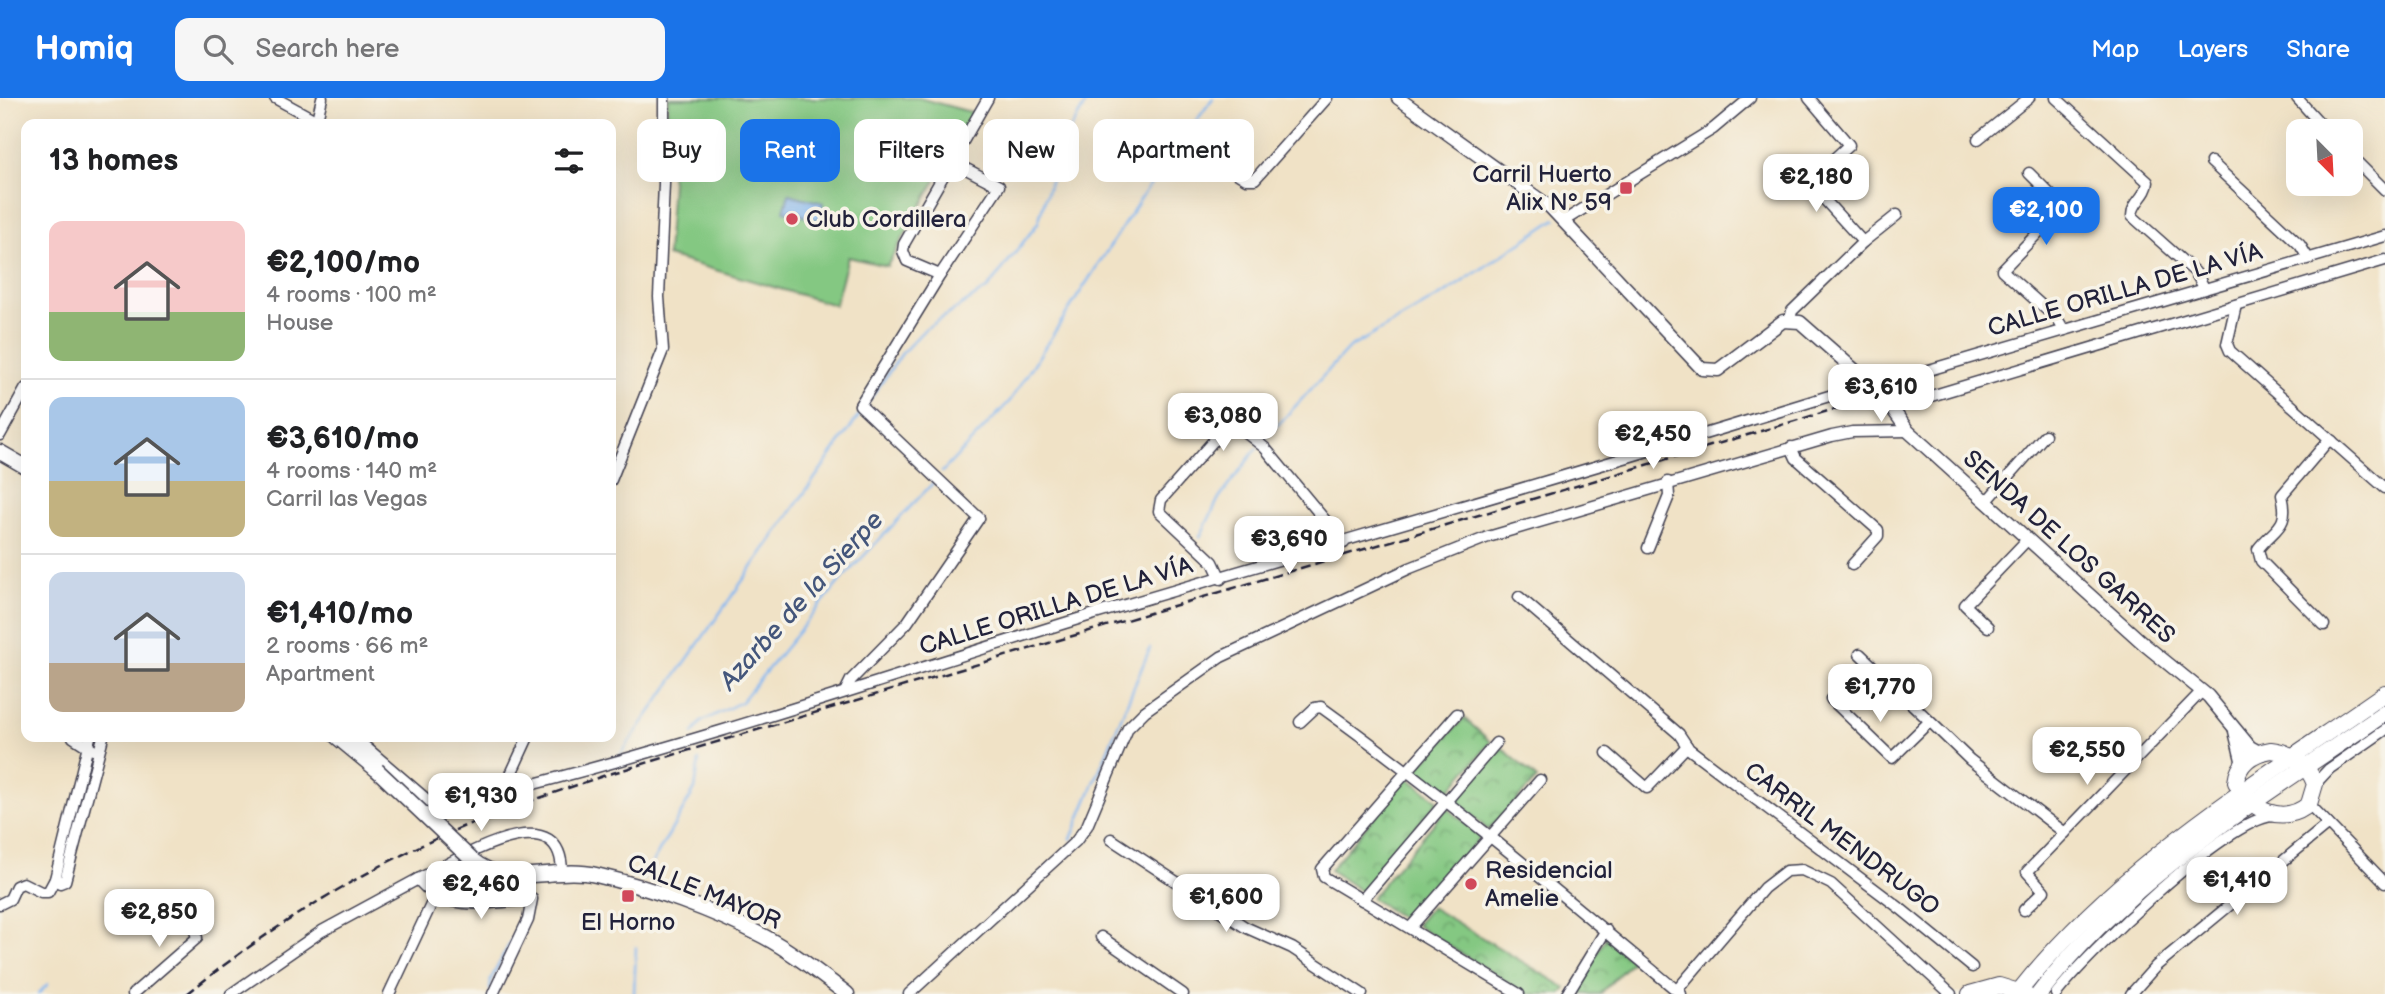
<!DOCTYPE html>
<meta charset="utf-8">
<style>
body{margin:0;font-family:"Balsamiq Sans",sans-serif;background:#f6f6f6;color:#202124;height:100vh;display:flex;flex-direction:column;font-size:26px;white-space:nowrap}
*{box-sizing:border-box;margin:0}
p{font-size:23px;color:#757577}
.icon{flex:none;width:38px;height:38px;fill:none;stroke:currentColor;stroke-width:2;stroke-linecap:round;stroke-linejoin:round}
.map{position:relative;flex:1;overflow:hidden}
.side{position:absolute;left:21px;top:21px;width:595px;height:623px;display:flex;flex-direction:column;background:#fff;border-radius:14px;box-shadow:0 7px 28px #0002}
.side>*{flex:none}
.banner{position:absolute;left:637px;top:21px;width:665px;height:63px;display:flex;gap:14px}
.needle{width:46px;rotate:156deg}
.fabs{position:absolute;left:2286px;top:21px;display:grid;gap:14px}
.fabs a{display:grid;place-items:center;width:77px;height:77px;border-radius:14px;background:#fff;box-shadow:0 7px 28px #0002;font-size:35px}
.price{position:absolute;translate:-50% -60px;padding:0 16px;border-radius:14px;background:#fff;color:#222;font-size:23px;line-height:46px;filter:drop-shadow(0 2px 4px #0008)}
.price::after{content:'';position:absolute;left:50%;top:42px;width:21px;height:16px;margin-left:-10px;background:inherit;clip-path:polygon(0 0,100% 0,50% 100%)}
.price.selected{background:#1a73e8;color:#fff}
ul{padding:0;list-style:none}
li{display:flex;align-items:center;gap:21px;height:175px;padding:0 28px}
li+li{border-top:2px solid #e0e0e0}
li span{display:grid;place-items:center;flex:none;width:196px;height:140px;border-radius:14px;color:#555}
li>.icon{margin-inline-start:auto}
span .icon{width:84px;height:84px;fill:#fffc;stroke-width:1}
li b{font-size:30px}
h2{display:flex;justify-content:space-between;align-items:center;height:84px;padding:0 28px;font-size:30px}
.chip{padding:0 24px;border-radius:14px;background:#fff;box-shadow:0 7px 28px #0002;font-size:24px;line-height:63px}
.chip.selected{background:#1a73e8;color:#fff}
header{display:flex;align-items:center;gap:42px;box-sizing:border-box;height:98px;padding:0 35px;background:#1a73e8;color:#fff}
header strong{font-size:33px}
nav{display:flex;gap:38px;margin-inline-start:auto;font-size:24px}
.search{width:490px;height:63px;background:#f6f6f6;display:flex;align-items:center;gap:18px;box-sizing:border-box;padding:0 24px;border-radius:14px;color:#757577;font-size:26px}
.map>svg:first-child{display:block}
</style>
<header>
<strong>Homiq</strong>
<div class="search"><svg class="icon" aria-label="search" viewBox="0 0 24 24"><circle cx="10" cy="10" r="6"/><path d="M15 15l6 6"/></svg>Search here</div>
<nav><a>Map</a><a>Layers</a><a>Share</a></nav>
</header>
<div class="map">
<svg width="2385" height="896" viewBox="0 0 2385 896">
<defs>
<pattern id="park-crowns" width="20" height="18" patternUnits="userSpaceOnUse" patternTransform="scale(1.75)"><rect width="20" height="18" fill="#84c882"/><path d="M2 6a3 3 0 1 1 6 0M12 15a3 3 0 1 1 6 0" fill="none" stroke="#6ca26c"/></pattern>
<pattern id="water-waves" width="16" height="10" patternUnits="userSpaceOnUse" patternTransform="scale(1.75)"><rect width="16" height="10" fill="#83b7f1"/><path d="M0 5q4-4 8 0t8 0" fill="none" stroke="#6b94c4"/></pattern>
</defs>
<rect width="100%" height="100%" fill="#f7f3e8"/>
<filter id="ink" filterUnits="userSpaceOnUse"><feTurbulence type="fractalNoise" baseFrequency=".0143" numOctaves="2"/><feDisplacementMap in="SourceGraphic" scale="14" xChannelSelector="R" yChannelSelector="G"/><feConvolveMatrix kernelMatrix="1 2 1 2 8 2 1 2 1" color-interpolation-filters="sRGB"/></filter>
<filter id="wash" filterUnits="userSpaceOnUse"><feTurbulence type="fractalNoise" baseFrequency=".00686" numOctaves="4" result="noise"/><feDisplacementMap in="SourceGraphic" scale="28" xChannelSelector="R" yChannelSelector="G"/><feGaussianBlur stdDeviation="1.57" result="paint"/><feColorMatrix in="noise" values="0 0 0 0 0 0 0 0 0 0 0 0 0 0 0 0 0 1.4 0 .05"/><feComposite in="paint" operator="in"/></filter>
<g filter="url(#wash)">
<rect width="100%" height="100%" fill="#f0e2c6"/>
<g fill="url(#park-crowns)" stroke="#53755e" stroke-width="2">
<polygon points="1464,620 1491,644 1447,695 1417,671"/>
<polygon points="1499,647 1537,681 1488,732 1453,700"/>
<polygon points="1407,679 1438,703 1362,794 1330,772"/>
<polygon points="1447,710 1481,738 1408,824 1371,800"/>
<polygon points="1431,809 1566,890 1562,896 1526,896 1416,827"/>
<polygon points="1606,839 1632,863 1600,896 1575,896"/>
</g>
<polygon fill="#84c882" stroke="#53755e" stroke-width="2" points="668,0 919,0 974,15 887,168 848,159 835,207 667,158 672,84 666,40"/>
<polygon fill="url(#water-waves)" stroke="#526c96" stroke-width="2" points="789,96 823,105 819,122 784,113"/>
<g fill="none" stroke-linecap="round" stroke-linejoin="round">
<g stroke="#83b7f1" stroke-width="2.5">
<polyline points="868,304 903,254 925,231 988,190 1038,125 1061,47 1089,0"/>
<polyline points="1265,341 1349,250 1447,194 1556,121"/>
<polyline points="942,374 1010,303 1147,91 1213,0"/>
<polyline points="1200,439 1219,400 1257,350"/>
<polyline points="693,636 701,624 741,604 840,483 933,385"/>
<polyline points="620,657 860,316"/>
<polyline points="1071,741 1150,550"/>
<polyline points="643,781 695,691 699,662"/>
<polyline points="490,892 491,881 522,822"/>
<polyline points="38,896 48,886"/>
<polyline points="634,896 636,849"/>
</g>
</g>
</g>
<g filter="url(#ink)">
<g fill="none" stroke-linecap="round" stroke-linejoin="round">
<defs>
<g id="minor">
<polyline points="275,0 317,23"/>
<path d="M2056 0 2148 84C2147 98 2132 104 2132 118L2195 174 2205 191"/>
<polyline points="2297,0 2327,33"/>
<polyline points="316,26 322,0"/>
<polyline points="1978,41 2029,0"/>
<polyline points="2350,57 2385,92"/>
<polyline points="2211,64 2300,147 2308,160"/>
<polyline points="1173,69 1191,47 1246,81 1255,81 1327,0"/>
<polyline points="2029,75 2063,109 2002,172 2058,222 2064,232"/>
<polyline points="1565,122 1713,31 1750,0"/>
<polyline points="1863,144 1897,117"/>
<polyline points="940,177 999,88 951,63"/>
<polyline points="2236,207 2227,246 2230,253 2385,390"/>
<polyline points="1790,221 1792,213 1863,144 1813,89 1811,82 1849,47 1809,0"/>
<polyline points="1878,287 2385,138"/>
<polyline points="1891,310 2385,162"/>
<polyline points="0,337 26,290"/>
<polyline points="1791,349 1796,360 1878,432 1878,438 1852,467"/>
<polyline points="611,382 663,252 659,199 664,86 664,0"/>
<polyline points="1986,404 2045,337"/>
<polyline points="1648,450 1669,398 1668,384"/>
<polyline points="1221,481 1213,464 1159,413 1161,402 1231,323 1265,350 1344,445"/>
<polyline points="1519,499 1679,636 1689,651 1901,811 1972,869"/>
<path d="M2324 527 2261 463 2258 451C2275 429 2290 430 2282 397L2327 344 2332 343"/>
<polyline points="1988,529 1965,507 2028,441"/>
<polyline points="1860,556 1970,662 2065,735"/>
<polyline points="845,594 851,582 907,525 979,420 860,307 940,177 907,163 903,153 904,146 988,0"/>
<polyline points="1831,601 1892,660 1929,624"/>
<polyline points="1457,616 1322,771 1324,779 1519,896"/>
<path d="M1300 624 1315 610 1321 609C1446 699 1563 798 1681 896"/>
<polyline points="73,639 93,652"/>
<polyline points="354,639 432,706 449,710 505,689 528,639"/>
<polyline points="1607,655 1647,690 1687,648"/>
<path d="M509 685 526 688C716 639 901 575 1088 518 1350 440 1613 366 1874 284"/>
<polyline points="2315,686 2329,671 2385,632"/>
<polyline points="2309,706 2385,785"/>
<polyline points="1111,741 1245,829 1292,850 1362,896"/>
<polyline points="55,781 60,785 65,783 103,639"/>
<polyline points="1362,802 1496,645"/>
<polyline points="0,806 10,801 16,788 23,785 41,794 48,794 55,781 90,639"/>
<polyline points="2024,812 2044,793 2027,774 2202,593"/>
<polyline points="1410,830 1540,682"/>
<polyline points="1101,839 1183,896"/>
<polyline points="1677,892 1764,790 1786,773 1802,772 1831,786 1951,896"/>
<polyline points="133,896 197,840 188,807"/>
<polyline points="231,896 322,833 418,781"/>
<polyline points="389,896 436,796"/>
<path d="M493 896 528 822 532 801C496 804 444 817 418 781 453 765 561 694 562 774"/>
<polyline points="909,896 1076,743 1087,728 1128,630 1145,613 1221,559 1410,470 1488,439 1832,338 1852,334 1908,333"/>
<polyline points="1567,896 1606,832"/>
<path d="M2056 896C2087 856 2226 721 2273 718"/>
<polyline points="2131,896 2156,868 2328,726"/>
</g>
<g id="tertiary">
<polyline points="1398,0 1550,109 1702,271 1718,272 1783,223 1800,224 1858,275 1872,282 1908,333 2145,547 2208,598 2250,649 2259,654"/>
<polyline points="2235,633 2243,666"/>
</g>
<g id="secondary">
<polyline points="0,354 26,369"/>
<polyline points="337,639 377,672"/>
<path d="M472 762C508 792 555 767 596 777 652 790 713 812 763 838 793 854 820 876 847 896"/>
</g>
<g id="primary">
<path d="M2271 652C2290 654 2308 666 2315 686L2309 706C2284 728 2249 713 2236 684 2238 665 2253 655 2271 652Z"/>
<polyline points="1970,896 1999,888 2025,896"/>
<path d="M2017 896C2116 769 2255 686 2385 595"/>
<path d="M2039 896C2130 777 2263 699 2385 615"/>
</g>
</defs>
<use href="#minor" stroke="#413f50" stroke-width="13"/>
<use href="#tertiary" stroke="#413f50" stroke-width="15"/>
<use href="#secondary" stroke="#413f50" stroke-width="17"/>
<use href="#primary" stroke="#413f50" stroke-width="18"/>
<use href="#minor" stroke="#fff" stroke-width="10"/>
<use href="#tertiary" stroke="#fff" stroke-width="12"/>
<use href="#secondary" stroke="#fff" stroke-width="14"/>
<use href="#primary" stroke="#fff" stroke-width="16"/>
<path stroke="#22223b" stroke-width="2.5" stroke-dasharray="10 5" stroke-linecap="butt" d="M187 896C270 829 362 772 460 730 508 710 557 694 606 677L1865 302"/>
<defs>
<polyline id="secondary-bridge" points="377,672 472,762"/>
</defs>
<use href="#secondary-bridge" stroke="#413f50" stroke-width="17" stroke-linecap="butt"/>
<use href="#secondary-bridge" stroke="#fff" stroke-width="14"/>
</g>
</g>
<g fill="#d1495b" stroke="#f7f3e8" stroke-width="2.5">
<rect x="1619" y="83" width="14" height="14" rx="3.5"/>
<circle cx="792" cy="121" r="7"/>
<circle cx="1471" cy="786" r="7"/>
<rect x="621" y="791" width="14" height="14" rx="3.5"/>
</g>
<g text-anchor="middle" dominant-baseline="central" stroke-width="7" stroke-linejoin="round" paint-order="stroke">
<g font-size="24" fill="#22223b" stroke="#f7f3e8" text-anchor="start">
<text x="1612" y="76" text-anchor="end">Carril Huerto<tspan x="1612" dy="28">Alix Nº 59</tspan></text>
<text x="806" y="121">Club Cordillera</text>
<text x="1485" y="772">Residencial<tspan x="1485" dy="28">Amelie</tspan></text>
<text x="628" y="824" text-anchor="middle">El Horno</text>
</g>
<g font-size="24" fill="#22223b" stroke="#f7f3e8">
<text transform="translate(2125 192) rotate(-16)">CALLE ORILLA DE LA VÍA</text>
<text transform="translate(2069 449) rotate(42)">SENDA DE LOS GARRES</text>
<text transform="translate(1056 508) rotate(-17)">CALLE ORILLA DE LA VÍA</text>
<text transform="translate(1842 741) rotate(37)">CARRIL MENDRUGO</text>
<text transform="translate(704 794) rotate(22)">CALLE MAYOR</text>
</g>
<g font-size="26" font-style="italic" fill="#44567b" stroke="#f7f3e8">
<text transform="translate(802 503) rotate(-48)">Azarbe de la Sierpe</text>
</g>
</g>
</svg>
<div class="fabs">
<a><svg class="needle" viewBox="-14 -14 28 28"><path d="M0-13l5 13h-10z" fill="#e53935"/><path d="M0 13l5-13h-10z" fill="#757577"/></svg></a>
</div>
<b class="price" style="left:1816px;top:116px">€2,180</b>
<b class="price selected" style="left:2046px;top:149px">€2,100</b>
<b class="price" style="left:1881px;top:326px">€3,610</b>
<b class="price" style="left:1223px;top:355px">€3,080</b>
<b class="price" style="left:1653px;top:373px">€2,450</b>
<b class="price" style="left:1289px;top:478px">€3,690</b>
<b class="price" style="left:1880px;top:626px">€1,770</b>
<b class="price" style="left:2087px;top:689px">€2,550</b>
<b class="price" style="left:481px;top:735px">€1,930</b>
<b class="price" style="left:2237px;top:819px">€1,410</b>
<b class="price" style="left:481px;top:823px">€2,460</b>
<b class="price" style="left:1226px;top:836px">€1,600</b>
<b class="price" style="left:159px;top:851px">€2,850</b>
<div class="banner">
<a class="chip">Buy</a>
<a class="chip selected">Rent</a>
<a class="chip">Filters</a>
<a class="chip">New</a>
<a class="chip">Apartment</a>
</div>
<section class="side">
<h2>13 homes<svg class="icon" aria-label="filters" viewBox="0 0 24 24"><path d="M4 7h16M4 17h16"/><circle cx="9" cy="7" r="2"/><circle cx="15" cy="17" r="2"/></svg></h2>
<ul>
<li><span style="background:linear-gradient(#f6c9c9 65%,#8fb573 0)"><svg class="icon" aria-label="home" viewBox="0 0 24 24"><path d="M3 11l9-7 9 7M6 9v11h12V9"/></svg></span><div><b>€2,100/mo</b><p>4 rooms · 100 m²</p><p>House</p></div></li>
<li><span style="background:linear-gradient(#a9c7e8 60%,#c2b280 0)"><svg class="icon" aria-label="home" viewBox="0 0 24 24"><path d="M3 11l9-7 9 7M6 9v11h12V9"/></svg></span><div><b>€3,610/mo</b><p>4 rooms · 140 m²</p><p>Carril las Vegas</p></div></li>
<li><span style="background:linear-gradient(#c9d6e8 65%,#b9a48a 0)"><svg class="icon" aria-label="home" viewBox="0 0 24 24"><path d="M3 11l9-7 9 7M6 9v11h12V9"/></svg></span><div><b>€1,410/mo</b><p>2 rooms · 66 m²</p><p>Apartment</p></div></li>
</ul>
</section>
</div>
